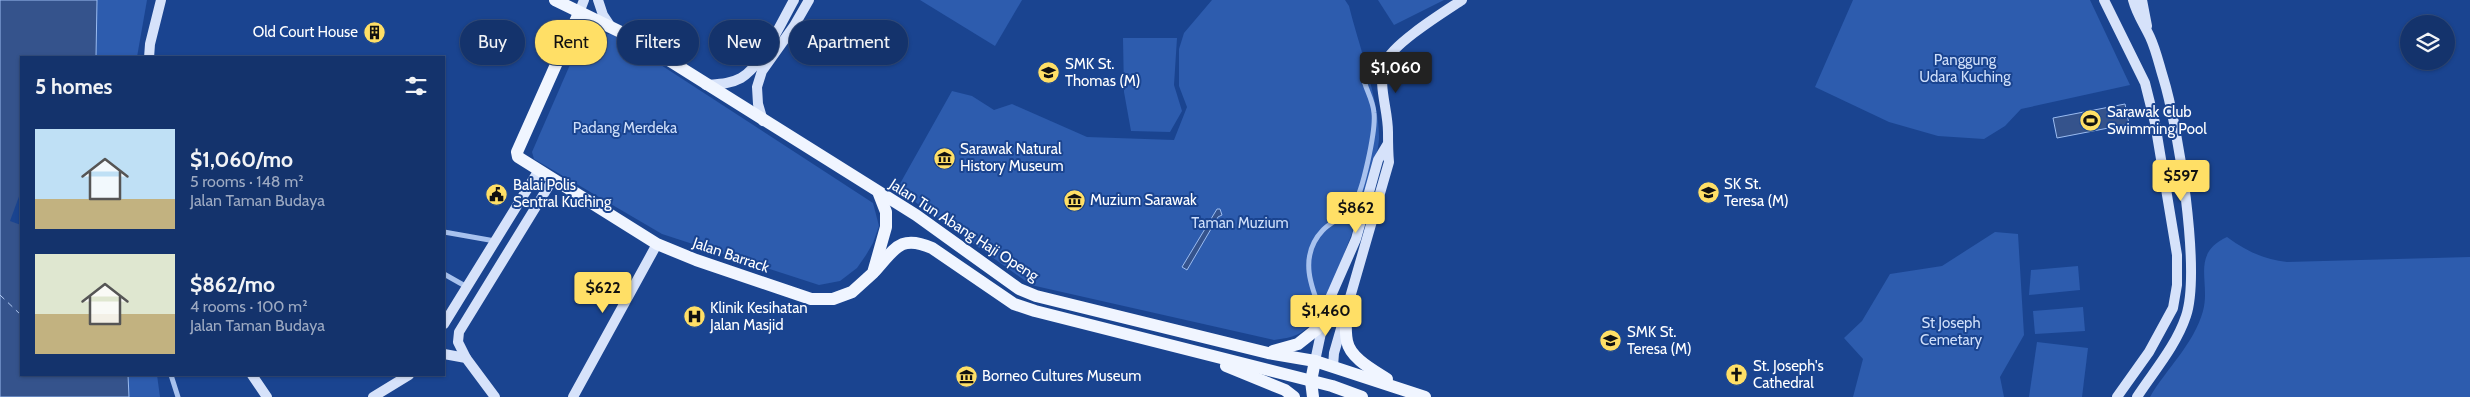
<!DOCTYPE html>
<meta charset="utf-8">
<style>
body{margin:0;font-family:Cabin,sans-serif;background:#213f74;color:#f1f3f6;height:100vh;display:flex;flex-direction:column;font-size:19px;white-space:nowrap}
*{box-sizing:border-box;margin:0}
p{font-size:16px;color:#9daac2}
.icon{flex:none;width:28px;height:28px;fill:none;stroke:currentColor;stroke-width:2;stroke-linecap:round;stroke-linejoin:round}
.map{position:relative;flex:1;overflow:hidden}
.panel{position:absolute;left:20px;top:56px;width:425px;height:320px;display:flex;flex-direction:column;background:#14336c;border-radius:0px;box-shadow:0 1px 4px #0004,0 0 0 1px #334e7f}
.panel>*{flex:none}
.banner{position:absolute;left:460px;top:20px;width:475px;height:45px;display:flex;gap:10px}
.tools{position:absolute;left:2400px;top:15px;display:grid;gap:10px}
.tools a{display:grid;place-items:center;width:55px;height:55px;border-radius:50%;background:#14336c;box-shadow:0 1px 4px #0004,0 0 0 1px #334e7f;font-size:25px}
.price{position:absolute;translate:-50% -42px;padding:0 11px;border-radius:5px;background:#ffdf66;color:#111;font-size:16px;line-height:32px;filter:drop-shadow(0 1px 2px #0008)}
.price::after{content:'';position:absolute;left:50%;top:30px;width:15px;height:11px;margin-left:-8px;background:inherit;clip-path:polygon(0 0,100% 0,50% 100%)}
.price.current{background:#222;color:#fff}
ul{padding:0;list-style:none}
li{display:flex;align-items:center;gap:15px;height:125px;padding:0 15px}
li span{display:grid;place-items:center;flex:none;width:140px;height:100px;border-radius:0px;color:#555}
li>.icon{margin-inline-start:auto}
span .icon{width:60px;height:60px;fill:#fffc;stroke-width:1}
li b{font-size:21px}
h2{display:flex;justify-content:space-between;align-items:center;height:60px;padding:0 15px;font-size:21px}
.pill{padding:0 18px;border-radius:22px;background:#14336c;box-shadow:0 1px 4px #0004,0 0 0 1px #334e7f;font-size:18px;line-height:45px}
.pill.current{background:#ffdf66;color:#111}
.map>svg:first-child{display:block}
</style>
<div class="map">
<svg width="2470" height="397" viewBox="0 0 2470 397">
<rect width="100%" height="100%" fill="#1a4490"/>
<g fill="#2d5cae">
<polygon points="97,0 147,0 137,57 96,57"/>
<polygon points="920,0 1022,0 995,46"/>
<path d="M1212 0H1345L1349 6C1358 43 1380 102 1379 139 1378 168 1328 308 1308 327 1298 337 1287 338 1274 340L1031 285 897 189 952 91 972 96 994 110 1012 104 1087 137 1174 140 1187 107 1179 86V49L1184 33Z"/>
<polygon points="1378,0 1444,0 1394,25"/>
<polygon points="1853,0 2090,0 2130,85 2021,109 2005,126 1984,139 1938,136 1889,122 1815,87"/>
<polygon points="611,34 627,43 873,203 879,226 873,243 866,255 857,268 840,281 819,285 662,234 534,159 532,152 579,44 594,35"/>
<polygon points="1123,38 1177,38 1174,85 1182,111 1170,132 1131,131 1124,92"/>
<polygon points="1995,232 2018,234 2024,335 2000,377 2004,397 1853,397 1863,359 1844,338 1862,321 1890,274 1942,266"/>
<path d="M2227 237C2246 251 2263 259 2287 262L2470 257V397H2150C2166 369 2194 344 2203 311 2211 282 2190 254 2227 237Z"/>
<polygon points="2078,266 2080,290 2029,295 2031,270"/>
<polygon points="2083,307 2085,331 2035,334 2033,311"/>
<polygon points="2037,342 2088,348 2082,397 2029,397"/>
<polygon points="128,375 157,375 160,397 129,397"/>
</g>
<g fill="#35538c" stroke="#9bbcf1">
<polygon points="0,0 97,0 96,57 21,58 21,375 128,375 129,397 0,397"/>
<polygon points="2125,104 2129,124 2057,138 2053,118"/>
<polygon points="1217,209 1220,209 1222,215 1218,217 1187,270 1182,267"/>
</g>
<polygon fill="#1a4490" points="21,191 21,225 10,221"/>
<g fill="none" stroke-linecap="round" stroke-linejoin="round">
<polyline stroke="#b4cdf5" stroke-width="1" stroke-dasharray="6 5" stroke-linecap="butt" points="0,295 21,315"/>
<g stroke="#a8c2ee" stroke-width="5">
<polyline points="444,232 495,241"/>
<polyline points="444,274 467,287"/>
<path d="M1323 316C1311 288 1298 256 1323 230 1331 221 1346 217 1353 206 1363 192 1376 130 1374 113 1373 99 1365 89 1363 76L1369 67 1384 60"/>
<polyline points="171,375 178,397"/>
</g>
<g stroke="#d6e2fa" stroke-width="10">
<polyline points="598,0 603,15 611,27"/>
<polyline points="2104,0 2145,83 2155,123 2177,255 2177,285 2173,308 2149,352 2117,397"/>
<path d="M2133 0C2137 15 2144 24 2150 37 2156 50 2159 64 2163 77 2178 125 2201 271 2186 316 2176 346 2154 371 2137 397"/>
<polyline points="2142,0 2147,26"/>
<polyline points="579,13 584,0"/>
<polyline points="149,58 150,44 161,0"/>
<path d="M706 85C719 84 730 84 741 78 762 66 782 21 794 0"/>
<polyline points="763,121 758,104 757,87 762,71 794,26 809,0"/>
<polyline points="444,324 539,170"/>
<polyline points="444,354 466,358 495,397"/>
<polyline points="466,358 458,342 459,332 553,179"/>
<polyline points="1315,361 1327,305 1356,239 1378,160 1387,145"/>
<path d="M1333 366 1334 353 1389 162C1388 152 1388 142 1388 132 1388 109 1377 84 1385 63 1392 44 1444 12 1462 0"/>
<polyline points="252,375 267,397"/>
<polyline points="373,397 409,375"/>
<polyline points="573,397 657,244"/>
</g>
<g stroke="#f0f5ff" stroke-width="12">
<polyline points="555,0 635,39 916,215 1019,289 1036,296 1268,353 1315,361 1425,397"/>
<polyline points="579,13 517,152 518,157 657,244 696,260 811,299 833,299 852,292 873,273 886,227 886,212 879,194"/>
<path d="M875 271C895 249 900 234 932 248L1014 304 1035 311 1332 386 1362 397"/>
<path d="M1346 312C1346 322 1345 332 1347 341 1350 358 1373 370 1387 379"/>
<polyline points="1273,351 1298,344 1322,325"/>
<polyline points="1226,366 1285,390 1294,397"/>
<polyline points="1313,397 1311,381 1315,361"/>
</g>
</g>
<defs>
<symbol id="building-disc" viewBox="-11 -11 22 22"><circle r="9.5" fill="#ffdf66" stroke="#1a4490"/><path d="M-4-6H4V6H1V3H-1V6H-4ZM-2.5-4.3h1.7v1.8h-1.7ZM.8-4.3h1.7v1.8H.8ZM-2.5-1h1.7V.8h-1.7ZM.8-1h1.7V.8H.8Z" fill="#111"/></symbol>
<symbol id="school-disc" viewBox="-11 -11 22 22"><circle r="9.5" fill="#ffdf66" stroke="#1a4490"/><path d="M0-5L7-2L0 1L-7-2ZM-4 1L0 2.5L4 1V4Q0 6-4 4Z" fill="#111"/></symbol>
<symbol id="stadium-disc" viewBox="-11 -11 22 22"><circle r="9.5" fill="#ffdf66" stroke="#1a4490"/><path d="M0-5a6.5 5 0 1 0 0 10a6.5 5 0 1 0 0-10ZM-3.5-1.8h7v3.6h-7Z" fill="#111"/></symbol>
<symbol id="museum-disc" viewBox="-11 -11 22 22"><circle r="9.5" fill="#ffdf66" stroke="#1a4490"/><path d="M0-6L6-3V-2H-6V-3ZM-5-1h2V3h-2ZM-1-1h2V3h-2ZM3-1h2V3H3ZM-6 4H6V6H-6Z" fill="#111"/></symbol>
<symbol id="civic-disc" viewBox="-11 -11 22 22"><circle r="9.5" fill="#ffdf66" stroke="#1a4490"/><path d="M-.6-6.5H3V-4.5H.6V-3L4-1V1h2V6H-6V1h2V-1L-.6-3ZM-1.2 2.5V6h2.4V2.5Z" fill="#111"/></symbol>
<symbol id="hospital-disc" viewBox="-11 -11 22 22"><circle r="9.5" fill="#ffdf66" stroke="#1a4490"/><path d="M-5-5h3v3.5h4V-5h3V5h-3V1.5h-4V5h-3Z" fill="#111"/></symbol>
<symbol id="church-disc" viewBox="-11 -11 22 22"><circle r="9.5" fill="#ffdf66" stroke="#1a4490"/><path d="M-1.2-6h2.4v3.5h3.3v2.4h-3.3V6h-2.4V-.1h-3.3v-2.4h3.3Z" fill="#111"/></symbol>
</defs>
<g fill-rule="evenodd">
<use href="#building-disc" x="362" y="20" width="25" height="25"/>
<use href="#school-disc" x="1036" y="60" width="25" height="25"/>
<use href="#stadium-disc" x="2078" y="108" width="25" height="25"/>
<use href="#museum-disc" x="932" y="146" width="25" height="25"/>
<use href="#school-disc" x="1696" y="180" width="25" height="25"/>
<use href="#civic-disc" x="484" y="182" width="25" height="25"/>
<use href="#museum-disc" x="1062" y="188" width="25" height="25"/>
<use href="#hospital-disc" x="682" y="304" width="25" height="25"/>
<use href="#school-disc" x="1598" y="328" width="25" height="25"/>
<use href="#church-disc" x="1724" y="362" width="25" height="25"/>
<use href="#museum-disc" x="954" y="364" width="25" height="25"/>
</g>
<g text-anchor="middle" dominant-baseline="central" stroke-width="4" stroke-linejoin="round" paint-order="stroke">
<g font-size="15" fill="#fff" stroke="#1a4490" text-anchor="start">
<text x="358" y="32" text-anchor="end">Old Court House</text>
<text x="1065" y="64">SMK St.<tspan x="1065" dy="17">Thomas (M)</tspan></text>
<text x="2107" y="112">Sarawak Club<tspan x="2107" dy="17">Swimming Pool</tspan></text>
<text x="960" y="149">Sarawak Natural<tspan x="960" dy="17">History Museum</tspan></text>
<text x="1724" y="184">SK St.<tspan x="1724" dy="17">Teresa (M)</tspan></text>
<text x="513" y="185">Balai Polis<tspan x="513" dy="17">Sentral Kuching</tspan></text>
<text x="1090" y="200">Muzium Sarawak</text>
<text x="710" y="308">Klinik Kesihatan<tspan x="710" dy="17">Jalan Masjid</tspan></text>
<text x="1627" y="332">SMK St.<tspan x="1627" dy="17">Teresa (M)</tspan></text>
<text x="1753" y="366">St. Joseph's<tspan x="1753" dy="17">Cathedral</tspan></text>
<text x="982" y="376">Borneo Cultures Museum</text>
</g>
<g font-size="15" fill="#cfdffa" stroke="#1a4490">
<text x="1965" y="60">Panggung<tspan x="1965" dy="17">Udara Kuching</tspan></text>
<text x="625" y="128">Padang Merdeka</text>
<text x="1240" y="223">Taman Muzium</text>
<text x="1951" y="323">St Joseph<tspan x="1951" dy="17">Cemetary</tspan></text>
</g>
<g font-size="15" fill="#fff" stroke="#1a4490">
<text transform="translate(964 230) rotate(33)">Jalan Tun Abang Haji Openg</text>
<text transform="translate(731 255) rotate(19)">Jalan Barrack</text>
</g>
</g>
</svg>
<div class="tools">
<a><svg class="icon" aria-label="layers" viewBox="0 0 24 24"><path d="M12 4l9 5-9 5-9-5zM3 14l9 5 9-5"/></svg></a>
</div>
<b class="price current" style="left:1396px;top:94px">$1,060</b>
<b class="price" style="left:2181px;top:202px">$597</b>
<b class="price" style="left:1356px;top:234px">$862</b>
<b class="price" style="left:603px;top:314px">$622</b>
<b class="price" style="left:1326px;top:337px">$1,460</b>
<div class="banner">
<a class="pill">Buy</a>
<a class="pill current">Rent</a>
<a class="pill">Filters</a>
<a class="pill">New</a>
<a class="pill">Apartment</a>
</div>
<section class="panel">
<h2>5 homes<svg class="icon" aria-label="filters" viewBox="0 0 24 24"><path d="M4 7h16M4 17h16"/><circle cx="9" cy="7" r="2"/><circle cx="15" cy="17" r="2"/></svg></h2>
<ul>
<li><span style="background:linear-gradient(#bfe0f5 70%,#c2b280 0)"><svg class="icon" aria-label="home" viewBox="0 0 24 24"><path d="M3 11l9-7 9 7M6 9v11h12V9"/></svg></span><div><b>$1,060/mo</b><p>5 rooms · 148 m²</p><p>Jalan Taman Budaya</p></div></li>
<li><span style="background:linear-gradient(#dfe7d0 60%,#c2b280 0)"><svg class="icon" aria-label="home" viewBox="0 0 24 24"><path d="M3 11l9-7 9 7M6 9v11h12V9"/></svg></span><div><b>$862/mo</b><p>4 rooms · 100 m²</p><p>Jalan Taman Budaya</p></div></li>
</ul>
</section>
</div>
